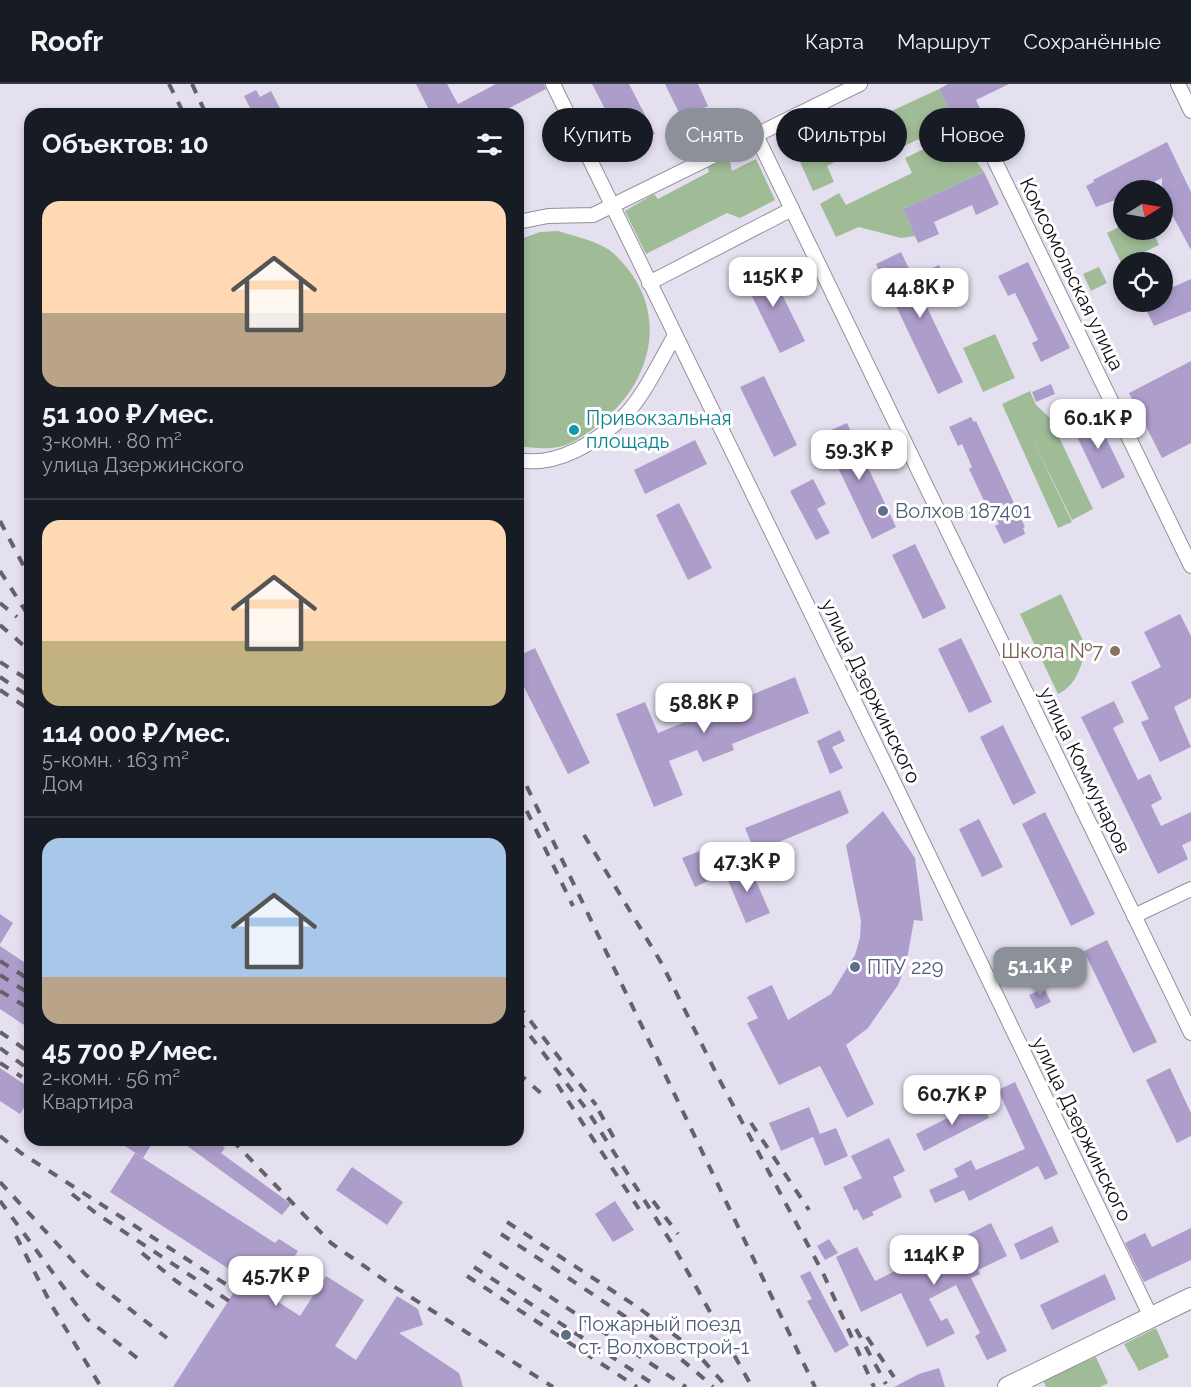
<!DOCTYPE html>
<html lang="ru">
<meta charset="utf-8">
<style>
body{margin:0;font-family:Raleway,sans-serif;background:#242831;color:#f1f3f6;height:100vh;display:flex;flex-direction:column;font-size:22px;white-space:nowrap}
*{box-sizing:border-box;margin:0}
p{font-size:20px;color:#9ea1a6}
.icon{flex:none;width:33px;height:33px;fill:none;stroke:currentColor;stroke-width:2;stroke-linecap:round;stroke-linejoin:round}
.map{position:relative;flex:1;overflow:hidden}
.sheet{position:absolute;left:24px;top:24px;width:500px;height:1038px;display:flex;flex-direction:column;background:#171b24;border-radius:18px;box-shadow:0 3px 9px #0003}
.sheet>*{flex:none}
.hud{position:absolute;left:542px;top:24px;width:560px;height:54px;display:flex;gap:12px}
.needle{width:39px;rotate:79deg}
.fabs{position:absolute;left:1113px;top:96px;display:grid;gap:12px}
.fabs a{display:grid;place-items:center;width:60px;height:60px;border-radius:50%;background:#171b24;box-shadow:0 3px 9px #0003;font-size:30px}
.price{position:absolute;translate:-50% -51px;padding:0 14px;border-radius:12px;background:#fff;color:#222;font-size:20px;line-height:39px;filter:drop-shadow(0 2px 3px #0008)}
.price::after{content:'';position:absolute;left:50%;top:36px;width:18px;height:14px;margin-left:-9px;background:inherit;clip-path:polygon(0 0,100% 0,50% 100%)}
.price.current{background:#8c9099;color:#fff}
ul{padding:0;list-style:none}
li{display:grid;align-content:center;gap:12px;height:318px;padding:0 18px}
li+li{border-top:2px solid #363941}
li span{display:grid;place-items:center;height:186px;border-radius:18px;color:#555}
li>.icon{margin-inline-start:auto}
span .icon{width:108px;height:108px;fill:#fffc;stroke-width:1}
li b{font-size:26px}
h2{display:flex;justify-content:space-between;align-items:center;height:72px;padding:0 18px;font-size:26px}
.pill{padding:0 21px;border-radius:27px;background:#171b24;box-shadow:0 3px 9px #0003;font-size:21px;line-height:54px}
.pill.current{background:#8c9099;color:#fff}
header{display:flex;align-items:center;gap:36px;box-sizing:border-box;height:84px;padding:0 30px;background:#171b24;border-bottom:2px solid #363941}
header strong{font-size:28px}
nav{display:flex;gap:33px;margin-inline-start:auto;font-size:21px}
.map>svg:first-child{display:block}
</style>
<header>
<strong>Roofr</strong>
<nav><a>Карта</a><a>Маршрут</a><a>Сохранённые</a></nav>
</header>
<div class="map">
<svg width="1191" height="1303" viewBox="0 0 1191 1303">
<rect width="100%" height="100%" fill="#e5e0f0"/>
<g fill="#a0bc97">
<polygon points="939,5 970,69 984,88 903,125 915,152 901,154 859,143 836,153 820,120 839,109 846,121 912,89 905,74 924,65 919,55 900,64 892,50 879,56 870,37"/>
<polygon points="859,42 868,61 827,82 834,98 813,107 798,73"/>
<polygon points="729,72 732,87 756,75 775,116 740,134 727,129 646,170 625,127 654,110 658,115 709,88 707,81"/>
<polygon points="1123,141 1124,146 1152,146 1159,161 1121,179 1107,149"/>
<path d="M558 147C574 152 601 158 613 169 668 219 658 289 605 335 593 345 577 358 563 362 548 366 532 364 518 362V156L540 148Z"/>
<polygon points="1099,183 1107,199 1091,207 1083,190"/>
<polygon points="995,250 1015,294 983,308 963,264"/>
<polygon points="1030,307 1036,321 1050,334 1093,425 1072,436 1028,346 1072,438 1058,444 1002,320"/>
<path d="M1061 510 1087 565C1080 583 1077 601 1058 610L1020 530Z"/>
<polygon points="1156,1244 1169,1273 1139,1287 1124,1260"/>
<polygon points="1096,1273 1108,1299 1100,1303 1046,1303 1043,1296"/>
</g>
<g fill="#ad9dcb">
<polygon points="416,0 447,0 458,20 496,0 544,0 546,5 498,30 431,30"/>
<polygon points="592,0 629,0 655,50 626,65"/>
<polygon points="665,0 698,0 708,22 682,35"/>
<polygon points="948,0 1009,0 976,16 995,56 970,69 939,5"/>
<polygon points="256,6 260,13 271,7 283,30 253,30 244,12"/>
<polygon points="1167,58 1191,108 1191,166 1162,112 1162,94 1137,106 1124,106 1124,113 1096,123 1086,102 1094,98 1093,96"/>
<polygon points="984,88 999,120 976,131 972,121 934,138 939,150 918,159 903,125"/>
<polygon points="901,168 913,193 939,181 945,194 919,207 963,298 938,310 876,180"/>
<polygon points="766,178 805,257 780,269 741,190"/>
<polygon points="1028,178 1070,264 1041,278 1032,259 1038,256 1026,231 1015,209 1008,212 998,192"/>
<polygon points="1191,195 1191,227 1154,242 1144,221 1162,218 1162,208"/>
<polygon points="1191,277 1191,359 1162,374 1129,309"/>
<polygon points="764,292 797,361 774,373 740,303"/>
<polygon points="1051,300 1055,310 1036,318 1032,308"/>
<polygon points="1093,327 1125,393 1102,405 1070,338"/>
<polygon points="971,333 974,338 976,337 1025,443 1023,444 1025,450 1004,460 995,442 999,440 988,417 985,419 969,385 972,383 962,360 958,362 949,343"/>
<polygon points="847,339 896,443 872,455 822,350"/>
<polygon points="695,356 707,380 645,410 634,386"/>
<polygon points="813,395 826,420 817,425 830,449 816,456 790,407"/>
<polygon points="679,419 712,484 688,496 656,431"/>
<polygon points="915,460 946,524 923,535 892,471"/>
<polygon points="1180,530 1191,552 1191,614 1174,623 1191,663 1160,678 1141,638 1149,635 1131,598 1161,583 1144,548"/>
<polygon points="961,554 992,618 969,629 938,565"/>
<polygon points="535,564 590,679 568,690 518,591 518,572"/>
<polygon points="795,593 809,629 732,660 734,666 703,678 697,666 669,677 683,711 654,723 616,630 645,618 658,649"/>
<polygon points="1114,617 1124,638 1113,644 1138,696 1150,690 1162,715 1151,721 1161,742 1191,728 1191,757 1182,761 1188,775 1158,790 1081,633"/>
<polygon points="1003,641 1036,709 1013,721 980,653"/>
<polygon points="840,646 845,657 832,663 843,684 830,690 817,657"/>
<polygon points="840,706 849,729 755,768 745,744"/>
<polygon points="883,727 915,774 923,837 914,836 906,881 898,901 868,944 846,961 874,1020 847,1034 820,982 779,1001 747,939 758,934 747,913 772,901 788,936 831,910 855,871 860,854 861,837 846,761"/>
<polygon points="1045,728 1095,830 1071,842 1022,740"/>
<polygon points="979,735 1003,783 982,793 959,745"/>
<polygon points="702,766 715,794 695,803 682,774"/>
<polygon points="748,779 770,829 746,839 725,789"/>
<polygon points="0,830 13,839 0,860"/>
<polygon points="1107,856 1157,958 1133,969 1084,867"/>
<polygon points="0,862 30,882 30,945 0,925"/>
<polygon points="1044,904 1051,918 1036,925 1029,911"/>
<polygon points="0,984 30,1004 30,1014 20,1030 0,1017"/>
<polygon points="1170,984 1191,1029 1191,1052 1177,1059 1146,996"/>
<polygon points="1015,998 1058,1090 1045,1096 1038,1082 969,1117 964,1106 935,1119 929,1106 958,1093 954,1085 971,1076 976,1086 1025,1065 998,1006"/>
<polygon points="981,1017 989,1034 924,1067 916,1050"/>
<polygon points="809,1023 820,1050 836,1044 848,1072 825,1082 813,1053 781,1067 769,1039"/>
<polygon points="889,1054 905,1087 893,1093 902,1113 872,1128 874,1131 863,1136 857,1125 854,1127 843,1103 862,1094 851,1072"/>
<polygon points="116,1056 154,1056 143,1074"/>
<polygon points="179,1056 214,1056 225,1064 221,1069 291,1120 282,1131"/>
<polygon points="135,1069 275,1159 279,1155 298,1167 269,1212 300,1232 326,1192 364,1216 335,1262 356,1276 397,1212 418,1225 423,1241 399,1249 459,1289 463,1303 173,1303 243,1194 110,1108"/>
<polygon points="352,1083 403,1118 387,1141 336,1106"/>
<polygon points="615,1117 634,1146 613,1158 595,1130"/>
<polygon points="991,1139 1007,1172 978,1186 980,1190 971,1194 1007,1267 987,1276 975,1252 980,1249 956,1201 929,1215 941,1237 947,1234 955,1249 927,1263 901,1209 861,1228 836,1173 857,1163 875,1197"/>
<polygon points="1052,1142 1059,1158 1021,1176 1014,1160"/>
<polygon points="1191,1144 1191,1176 1144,1198 1125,1159 1145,1149 1152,1163"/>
<polygon points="829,1155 838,1169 825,1176 817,1162"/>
<polygon points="810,1187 849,1261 835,1269 807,1217 812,1215 800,1192"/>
<polygon points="1105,1190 1116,1215 1052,1246 1040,1221"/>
<polygon points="939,1284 945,1303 894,1303 919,1290"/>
</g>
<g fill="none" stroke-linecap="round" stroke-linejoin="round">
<defs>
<g id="minor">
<polyline points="553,0 897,705 1151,1233"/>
<polyline points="1178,0 1191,27"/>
<polyline points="756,51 1191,949"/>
<polyline points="995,77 1191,482"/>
<polyline points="518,138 548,132 593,131 860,0"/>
<polyline points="649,199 792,125"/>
<path d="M518 376C556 383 593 360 621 335 642 316 660 277 674 253"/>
<polyline points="1134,832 1191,805"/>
</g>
<polyline id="secondary" points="1008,1303 1191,1214"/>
</defs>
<use href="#minor" stroke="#948f9e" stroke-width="16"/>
<use href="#secondary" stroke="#948f9e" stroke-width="22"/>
<use href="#minor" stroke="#fff" stroke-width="14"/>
<use href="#secondary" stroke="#fff" stroke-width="20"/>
<g stroke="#64616a" stroke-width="4" stroke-dasharray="10 10" stroke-linecap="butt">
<polyline points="169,0 184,30"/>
<polyline points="192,0 206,30"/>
<polyline points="0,437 30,494"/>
<polyline points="0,487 30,534"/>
<polyline points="0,519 17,533"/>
<polyline points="0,541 30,567"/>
<polyline points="0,578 30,597"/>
<polyline points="0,593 30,613"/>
<polyline points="0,606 30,626"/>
<polyline points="518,684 815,1303"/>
<polyline points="518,709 573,822"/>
<polyline points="584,751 662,880 719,995 823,1189 874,1303"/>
<polyline points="0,877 30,896"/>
<polyline points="0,891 30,910"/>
<polyline points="0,907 30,925"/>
<polyline points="518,921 596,1021"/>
<polyline points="518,936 587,1026 671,1158 752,1303"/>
<polyline points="0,948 30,969"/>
<polyline points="0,964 28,985"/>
<polyline points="0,979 22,993"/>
<polyline points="518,989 543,1011"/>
<polyline points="557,1000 639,1125"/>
<polyline points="599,1027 614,1054"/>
<polyline points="751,1039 809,1126"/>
<polyline points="0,1052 21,1069 235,1206"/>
<polyline points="232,1056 331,1159 390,1200 553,1303"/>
<polyline points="0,1098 86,1191 167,1254"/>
<polyline points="72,1110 97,1130 229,1217"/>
<polyline points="0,1117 87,1235 141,1277"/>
<polyline points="653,1117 678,1150"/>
<polyline points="507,1138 639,1224 693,1265 727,1303"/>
<path d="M501 1150C574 1198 649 1244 713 1303"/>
<polyline points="16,1152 52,1222 101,1303"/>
<polyline points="483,1168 686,1303"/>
<polyline points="142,1169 176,1197 221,1228"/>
<polyline points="474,1183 658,1303"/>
<polyline points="467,1192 637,1303"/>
<polyline points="856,1245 886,1300"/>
<polyline points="867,1253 894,1293"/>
</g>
</g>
<circle fill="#0f9aa8" stroke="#fff" stroke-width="2" cx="574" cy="346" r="6"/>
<g fill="#5c6f8a" stroke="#fff" stroke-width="2">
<circle cx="883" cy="427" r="6"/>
<circle cx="855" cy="883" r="6"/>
<circle cx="566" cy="1251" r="6"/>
</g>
<circle fill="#8d6e63" stroke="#fff" stroke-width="2" cx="1115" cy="567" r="6"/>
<g text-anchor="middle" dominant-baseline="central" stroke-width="6" stroke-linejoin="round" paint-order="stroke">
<g font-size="20" fill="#110f14" stroke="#fff">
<text transform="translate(1072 190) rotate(64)">Комсомольская улица</text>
<text transform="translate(871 607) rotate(64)">улица Дзержинского</text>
<text transform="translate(1085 686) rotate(64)">улица Коммунаров</text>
<text transform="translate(1082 1045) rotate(64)">улица Дзержинского</text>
</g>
<g font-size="20" fill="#0d838f" stroke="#fff" text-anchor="start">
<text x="586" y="334">Привокзальная<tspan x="586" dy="23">площадь</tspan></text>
</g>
<g font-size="20" fill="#4e5e75" stroke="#fff" text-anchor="start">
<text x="895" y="427">Волхов 187401</text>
<text x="867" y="883">ПТУ 229</text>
<text x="578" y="1240">Пожарный поезд<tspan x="578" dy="23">ст. Волховстрой-1</tspan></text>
</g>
<g font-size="20" fill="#785e54" stroke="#fff" text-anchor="end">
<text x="1103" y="567">Школа №7</text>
</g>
</g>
</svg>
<div class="fabs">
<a><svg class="needle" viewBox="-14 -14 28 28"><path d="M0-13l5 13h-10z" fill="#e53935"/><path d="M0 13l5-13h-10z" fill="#9ea1a6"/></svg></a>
<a><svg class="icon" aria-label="locate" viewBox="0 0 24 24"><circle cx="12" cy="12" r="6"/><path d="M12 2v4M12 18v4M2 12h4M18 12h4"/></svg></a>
</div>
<b class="price" style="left:773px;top:224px">115K ₽</b>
<b class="price" style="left:920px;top:235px">44.8K ₽</b>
<b class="price" style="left:1098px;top:366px">60.1K ₽</b>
<b class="price" style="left:859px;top:397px">59.3K ₽</b>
<b class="price" style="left:704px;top:650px">58.8K ₽</b>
<b class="price" style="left:747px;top:809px">47.3K ₽</b>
<b class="price current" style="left:1040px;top:914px">51.1K ₽</b>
<b class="price" style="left:952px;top:1042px">60.7K ₽</b>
<b class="price" style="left:934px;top:1202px">114K ₽</b>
<b class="price" style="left:276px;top:1223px">45.7K ₽</b>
<div class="hud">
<a class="pill">Купить</a>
<a class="pill current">Снять</a>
<a class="pill">Фильтры</a>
<a class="pill">Новое</a>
</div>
<section class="sheet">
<h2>Объектов: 10<svg class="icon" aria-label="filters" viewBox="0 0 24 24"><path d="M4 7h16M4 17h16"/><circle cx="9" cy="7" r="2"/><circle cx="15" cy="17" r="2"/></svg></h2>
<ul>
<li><span style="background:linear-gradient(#ffd9b3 60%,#b9a48a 0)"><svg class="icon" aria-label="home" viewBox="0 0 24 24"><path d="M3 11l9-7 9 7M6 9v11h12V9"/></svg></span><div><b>51 100 ₽/мес.</b><p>3-комн. · 80 m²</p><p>улица Дзержинского</p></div></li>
<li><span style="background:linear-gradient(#ffd9b3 65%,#c2b280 0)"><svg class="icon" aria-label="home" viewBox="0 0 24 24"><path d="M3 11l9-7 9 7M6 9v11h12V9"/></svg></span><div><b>114 000 ₽/мес.</b><p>5-комн. · 163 m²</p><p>Дом</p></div></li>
<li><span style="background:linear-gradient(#a9c7e8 75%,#b9a48a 0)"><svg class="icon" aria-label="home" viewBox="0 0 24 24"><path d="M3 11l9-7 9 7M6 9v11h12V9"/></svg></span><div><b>45 700 ₽/мес.</b><p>2-комн. · 56 m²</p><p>Квартира</p></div></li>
</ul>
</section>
</div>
